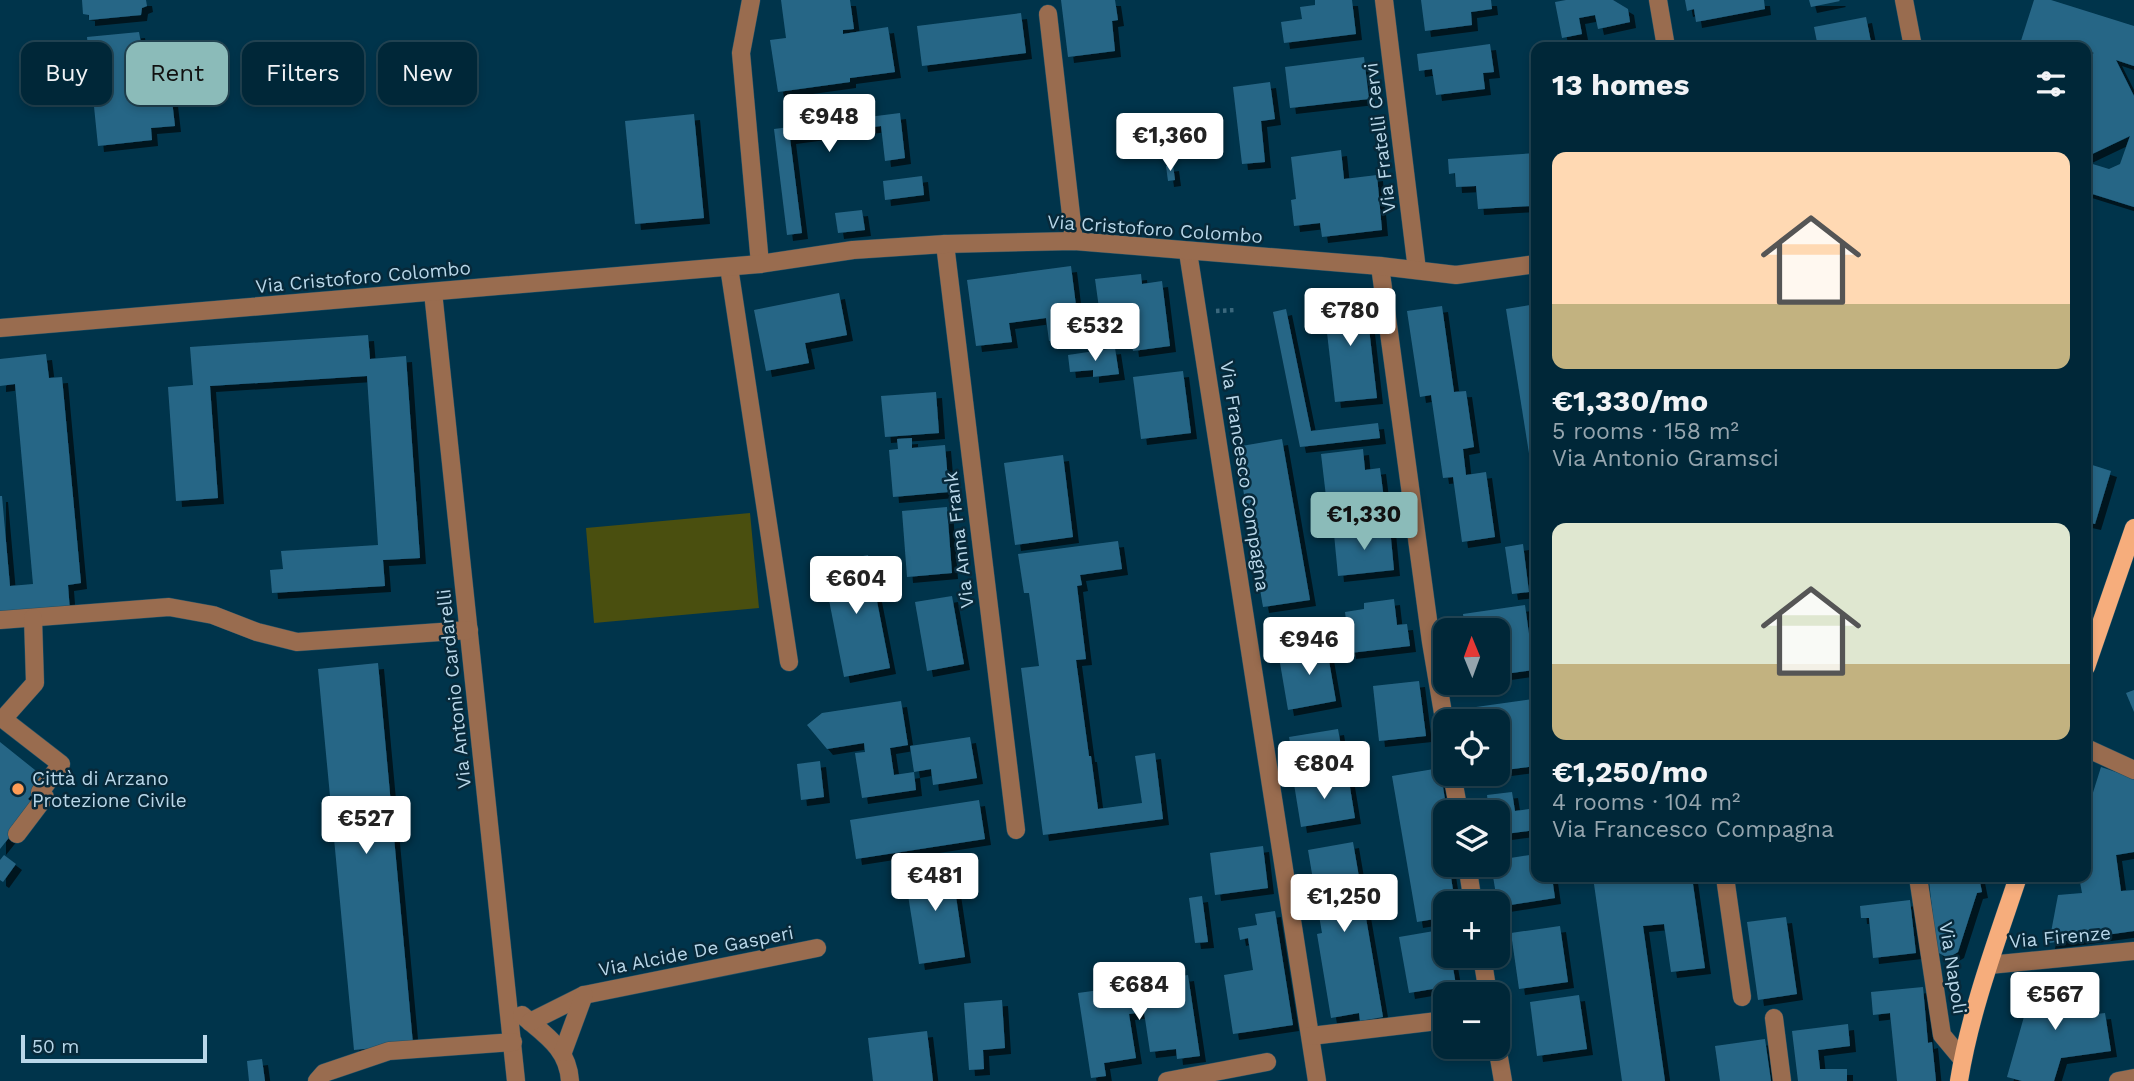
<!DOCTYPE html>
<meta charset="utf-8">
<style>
body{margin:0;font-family:"Work Sans",sans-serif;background:#0a2f40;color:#f1f3f6;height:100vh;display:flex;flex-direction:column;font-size:26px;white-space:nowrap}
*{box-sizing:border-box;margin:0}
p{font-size:23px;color:#95a5ae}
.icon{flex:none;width:38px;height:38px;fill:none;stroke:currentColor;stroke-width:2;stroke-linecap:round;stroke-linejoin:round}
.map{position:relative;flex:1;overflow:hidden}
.sheet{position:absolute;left:1531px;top:42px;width:560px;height:840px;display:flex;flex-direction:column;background:#002738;border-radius:14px;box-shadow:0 4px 10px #0003,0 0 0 2px #224453}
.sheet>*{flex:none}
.guide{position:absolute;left:21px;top:42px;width:665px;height:63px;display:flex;gap:14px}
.needle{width:46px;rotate:359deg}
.fabs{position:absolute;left:1433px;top:618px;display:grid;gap:14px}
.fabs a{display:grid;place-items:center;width:77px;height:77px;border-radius:14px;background:#002738;box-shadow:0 4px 10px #0003,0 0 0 2px #224453;font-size:35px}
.scale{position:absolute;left:21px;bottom:18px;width:186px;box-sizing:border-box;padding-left:7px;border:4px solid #b9d7e9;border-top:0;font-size:19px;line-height:24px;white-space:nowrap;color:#b9d7e9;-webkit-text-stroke:5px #07293a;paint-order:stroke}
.price{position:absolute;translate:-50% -60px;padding:0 16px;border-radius:7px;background:#fff;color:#222;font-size:23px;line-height:46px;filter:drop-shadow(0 2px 4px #0008)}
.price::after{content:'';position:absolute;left:50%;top:42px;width:21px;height:16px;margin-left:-10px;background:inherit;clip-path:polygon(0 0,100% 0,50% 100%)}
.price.on{background:#8bbbb9;color:#111}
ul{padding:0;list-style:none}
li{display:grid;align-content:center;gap:14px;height:371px;padding:0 21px}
li span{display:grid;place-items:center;height:217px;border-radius:14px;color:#555}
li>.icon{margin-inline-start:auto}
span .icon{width:126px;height:126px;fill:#fffc;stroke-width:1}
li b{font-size:30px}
h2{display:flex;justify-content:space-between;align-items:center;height:84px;padding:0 21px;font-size:30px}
.chip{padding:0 24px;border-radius:14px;background:#002738;box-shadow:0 4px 10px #0003,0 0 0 2px #224453;font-size:24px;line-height:63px}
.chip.on{background:#8bbbb9;color:#111}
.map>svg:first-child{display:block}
</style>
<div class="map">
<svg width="2134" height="1081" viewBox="0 0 2134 1081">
<defs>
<filter id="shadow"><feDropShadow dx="6" dy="6" stdDeviation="0" flood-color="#0009"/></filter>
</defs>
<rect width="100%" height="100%" fill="#00344b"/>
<polygon fill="#4a4f0f" points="750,513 759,608 594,623 586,528"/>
<g fill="#286686" filter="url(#shadow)">
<polygon points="82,0 146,0 147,6 142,8 141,15 89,20 89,15 83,14"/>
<polygon points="781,0 850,0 854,29 843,30 843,34 888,27 895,72 850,78 850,82 778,92 770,40 786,38"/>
<polygon points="1061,0 1115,0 1118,20 1112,21 1115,51 1068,57"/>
<polygon points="1315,0 1352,0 1356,34 1284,43 1281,22 1302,19 1300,7 1315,5"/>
<polygon points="1421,0 1491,0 1492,9 1471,12 1472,25 1425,31"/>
<polygon points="1566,0 1613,0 1628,9 1630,22 1598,29 1595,15 1579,18 1582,34 1562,38 1555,2"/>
<polygon points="1685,0 1764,0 1765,9 1696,22 1694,9 1687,11"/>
<polygon points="1809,0 1839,0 1840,1 1811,7"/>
<polygon points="2034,0 2051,0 2134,26 2134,66 2116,60 2134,96 2134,207 2086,192 2086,162 2109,169 2120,164 2130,136 2086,157 2086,57 2094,53 2086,50 2086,47 2077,47 2062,43 2050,47 2019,47"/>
<polygon points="1021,13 1026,53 922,66 917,26"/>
<polygon points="1866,17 1871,42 1855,45 1856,47 1818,47 1814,27"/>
<polygon points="139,32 141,43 165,40 175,126 151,128 152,140 98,146 87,37"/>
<polygon points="1490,44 1494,72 1483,73 1485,89 1436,95 1432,69 1419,71 1417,54"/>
<polygon points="1364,57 1369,99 1290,108 1285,67"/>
<polygon points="1270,82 1275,119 1261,121 1265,162 1242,164 1233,87"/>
<polygon points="900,113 905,158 885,161 881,126 790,138 802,233 787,235 774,129"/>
<polygon points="694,114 704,218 635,224 625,121"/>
<polygon points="1341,150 1344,179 1377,175 1382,230 1322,237 1320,223 1294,226 1291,200 1296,199 1291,157"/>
<polygon points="1536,153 1536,182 1529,183 1531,206 1478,209 1476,186 1456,187 1455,173 1449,174 1448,159"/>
<polygon points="1173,165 1175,180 1168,181 1166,166"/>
<polygon points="922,176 924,195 885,200 883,181"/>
<polygon points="862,210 865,230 838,233 835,213"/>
<polygon points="1071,266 1080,337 1049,341 1046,318 1009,323 1012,342 976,346 967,280"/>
<polygon points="1141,274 1142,284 1162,281 1170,346 1133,351 1130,327 1102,330 1095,279"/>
<polygon points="839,293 847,335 805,343 809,363 766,371 754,310"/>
<polygon points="1365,293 1377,398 1335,402 1323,298"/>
<polygon points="1536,304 1536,491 1535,491 1506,309"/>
<polygon points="1442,306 1454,392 1466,391 1474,447 1463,449 1466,475 1486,472 1495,537 1462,542 1453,477 1443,478 1431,395 1420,397 1407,311"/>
<polygon points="1286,309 1311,431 1378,423 1380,438 1300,447 1273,312"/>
<polygon points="368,335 370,359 406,356 420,558 383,560 385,586 272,593 270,570 283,569 281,551 378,545 367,376 210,386 218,498 176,501 168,387 193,385 190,347"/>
<polygon points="1115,348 1119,374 1093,377 1093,370 1070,372 1068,355"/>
<polygon points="46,354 49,378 62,377 81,583 68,585 70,611 0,617 0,496 2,496 10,586 33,584 15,384 0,386 0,359"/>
<polygon points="1183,371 1191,433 1141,439 1133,377"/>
<polygon points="936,392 939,433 885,437 881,396"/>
<polygon points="912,438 912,448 945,445 949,492 893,497 889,450 898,449 897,439"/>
<polygon points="1282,439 1310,600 1263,607 1236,447"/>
<polygon points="1363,449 1365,470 1380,468 1384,499 1327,505 1321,454"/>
<polygon points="1063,455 1073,537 1015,545 1004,463"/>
<polygon points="2086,463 2111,471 2095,524 2086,522"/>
<polygon points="947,507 952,573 907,577 902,511"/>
<polygon points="1390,528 1394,570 1338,576 1334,534"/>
<polygon points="1118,541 1122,569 1080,575 1082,585 1077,586 1086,659 1076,660 1089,756 1091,756 1098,809 1142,803 1135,756 1155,753 1163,819 1043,835 1021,668 1039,666 1029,593 1024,593 1018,554"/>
<polygon points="1523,544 1529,592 1512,594 1505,547"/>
<polygon points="868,555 890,668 844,677 822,564"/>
<polygon points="952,596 964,664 927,671 915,602"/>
<polygon points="1394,599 1397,625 1407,624 1410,646 1350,653 1345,612 1364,609 1364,603"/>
<polygon points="1525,605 1534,670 1498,675 1498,630 1465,630 1463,614"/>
<polygon points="1320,635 1324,655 1328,655 1336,701 1288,710 1280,663 1305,659 1302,638"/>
<polygon points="378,663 413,1044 354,1050 318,669"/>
<polygon points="1419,681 1426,736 1379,741 1373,686"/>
<polygon points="2134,690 2134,712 2126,693"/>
<polygon points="1533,699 1536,726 1536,766 1498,771 1498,721 1478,721 1476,707"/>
<polygon points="901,701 908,745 890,748 894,775 914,772 916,790 862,798 855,753 865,752 864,743 827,749 807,725 822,713"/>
<polygon points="1338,729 1344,763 1295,771 1289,737"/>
<polygon points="970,737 977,778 933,785 931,769 914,772 910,746"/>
<polygon points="0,742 45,778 28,799 35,805 0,849"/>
<polygon points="820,761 824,797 801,800 797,764"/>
<polygon points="2101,767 2134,778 2134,852 2116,855 2121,891 2134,890 2134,931 2049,943 2058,895 2082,893 2079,877 2086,877 2086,815"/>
<polygon points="1440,768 1447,812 1446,812 1446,864 1449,864 1455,903 1446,903 1446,917 1417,922 1392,776"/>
<polygon points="1348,775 1355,818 1301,827 1294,784"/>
<polygon points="1512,792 1515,811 1536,808 1536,830 1498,835 1498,812 1489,812 1487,795"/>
<polygon points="979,800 985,839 856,859 850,820"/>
<polygon points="1353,842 1383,1017 1360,1021 1359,1013 1331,1018 1317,934 1322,933 1308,850"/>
<polygon points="1263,846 1268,888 1215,895 1210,853"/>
<polygon points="1536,854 1536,877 1552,877 1555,898 1498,907 1491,864 1498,864 1498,860"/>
<polygon points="4,855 16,864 3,882 0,880 0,860"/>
<polygon points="951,863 965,957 919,964 904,870"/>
<polygon points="1593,877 1636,877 1637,882 1692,877 1705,968 1671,972 1664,924 1643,926 1665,1081 1622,1081"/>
<polygon points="1979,877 1982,892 1977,893 1958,952 1948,958 1937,952 1929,881"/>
<polygon points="1202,896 1208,942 1195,943 1189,898"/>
<polygon points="1910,900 1916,953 1873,958 1869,918 1861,918 1860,906"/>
<polygon points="1275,911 1293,1025 1233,1034 1224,975 1253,970 1248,938 1240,940 1238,928 1257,925 1255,914"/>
<polygon points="1786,917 1797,994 1758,1000 1747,922"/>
<polygon points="1560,926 1568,982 1519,989 1511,933"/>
<polygon points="1446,929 1446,956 1451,956 1456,985 1409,993 1399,937"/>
<polygon points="2036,974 2081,987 2072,1017 2105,1013 2111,1051 2061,1058 2054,1081 2022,1081 2007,1077"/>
<polygon points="1188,975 1200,1056 1177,1059 1176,1049 1150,1052 1144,1012 1129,1014 1136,1058 1104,1063 1106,1076 1091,1078 1078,993 1107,989 1108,997 1141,991 1139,982"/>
<polygon points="1923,987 1928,1043 1932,1042 1936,1081 1897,1081 1890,1013 1873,1015 1871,992"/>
<polygon points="1579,995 1587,1049 1537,1056 1530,1002"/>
<polygon points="1002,1000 1005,1048 983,1050 984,1069 969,1070 964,1003"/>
<polygon points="1848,1024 1850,1046 1818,1050 1820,1069 1847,1069 1847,1081 1798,1081 1792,1031"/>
<polygon points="927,1031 933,1081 873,1081 868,1038"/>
<polygon points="1765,1039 1771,1081 1720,1081 1715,1046"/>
<polygon points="262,1059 265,1081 249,1081 247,1061"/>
</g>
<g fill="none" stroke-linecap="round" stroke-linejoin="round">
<defs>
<g id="minor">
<polyline points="751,0 741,53 760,264"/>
<polyline points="1384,0 1417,270"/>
<polyline points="1658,0 1666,47"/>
<polyline points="1904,0 1913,47"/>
<polyline points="1048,14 1074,241"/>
<polyline points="945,244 1016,830"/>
<polyline points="1188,252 1317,1081"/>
<polyline points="1380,266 1431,642 1446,731"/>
<polyline points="729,267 789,662"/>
<polyline points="433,292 516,1081"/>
<polyline points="0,328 760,264 853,250 945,244 1074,241 1380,266 1456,275 1536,264"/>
<polyline points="0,620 169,607 213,615 257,632 297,642 469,630"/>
<polyline points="2086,748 2134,770"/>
<polyline points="1452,774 1459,812"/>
<polyline points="17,834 45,797 40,792 61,764 3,719 35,683 33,618"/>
<polyline points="1467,864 1473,903"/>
<polyline points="1725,877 1742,997"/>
<polyline points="1918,877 1942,1035 1962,1059"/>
<polyline points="1482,956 1488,994"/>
<polyline points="1989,965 2134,951"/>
<path d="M522 1015C545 1035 568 1048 570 1081"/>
<polyline points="1774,1018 1782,1081"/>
<polyline points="530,1022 584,995 817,948"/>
<polyline points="1311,1036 1446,1020"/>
<polyline points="1497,1046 1503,1081"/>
<polyline points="563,1052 584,995"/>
<polyline points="317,1081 324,1073 389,1051 513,1042"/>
<polyline points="1167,1081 1267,1062"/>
<polyline points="2118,1081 2134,1078"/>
</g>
<g id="major">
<polyline points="2086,667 2134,528"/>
<path d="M1959 1081C1970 1012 1996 943 2018 877"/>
</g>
</defs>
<use href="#minor" stroke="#215167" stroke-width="19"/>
<use href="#major" stroke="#215167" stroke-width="19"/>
<polyline stroke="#3b687d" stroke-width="4.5" stroke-dasharray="3.5 3.5" stroke-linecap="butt" points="1216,311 1236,310"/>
<use href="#minor" stroke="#996c4f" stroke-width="18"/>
<use href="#major" stroke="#f6ad7c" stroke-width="18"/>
</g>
<circle fill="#fd9c56" stroke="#07293a" stroke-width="2.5" cx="18" cy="789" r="7"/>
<g text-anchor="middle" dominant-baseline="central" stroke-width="5" stroke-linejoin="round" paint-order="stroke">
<g font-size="19" fill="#b9d7e9" stroke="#07293a">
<text transform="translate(1380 138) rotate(-97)">Via Fratelli Cervi</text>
<text transform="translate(1155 229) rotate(4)">Via Cristoforo Colombo</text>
<text transform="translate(363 277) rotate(-5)">Via Cristoforo Colombo</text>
<text transform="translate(1245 476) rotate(81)">Via Francesco Compagna</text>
<text transform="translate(959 540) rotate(-97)">Via Anna Frank</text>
<text transform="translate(454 689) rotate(-96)">Via Antonio Cardarelli</text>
<text transform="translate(2060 937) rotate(-5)">Via Firenze</text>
<text transform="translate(696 951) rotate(-11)">Via Alcide De Gasperi</text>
<text transform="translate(1953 968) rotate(81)">Via Napoli</text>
</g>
<g font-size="19" fill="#b9d7e9" stroke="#07293a" text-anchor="start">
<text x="32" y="778">Città di Arzano<tspan x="32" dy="22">Protezione Civile</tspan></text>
</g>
</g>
</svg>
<div class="fabs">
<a><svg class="needle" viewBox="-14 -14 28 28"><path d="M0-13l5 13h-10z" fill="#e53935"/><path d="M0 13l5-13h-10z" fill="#95a5ae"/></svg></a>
<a><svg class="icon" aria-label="locate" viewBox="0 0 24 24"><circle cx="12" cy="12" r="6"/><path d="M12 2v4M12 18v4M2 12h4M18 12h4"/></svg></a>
<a><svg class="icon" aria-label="layers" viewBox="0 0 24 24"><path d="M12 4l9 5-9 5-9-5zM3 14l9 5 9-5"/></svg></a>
<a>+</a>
<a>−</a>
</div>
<div class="scale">50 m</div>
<b class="price" style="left:829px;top:154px">€948</b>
<b class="price" style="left:1170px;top:173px">€1,360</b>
<b class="price" style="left:1350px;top:348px">€780</b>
<b class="price" style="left:1095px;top:363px">€532</b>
<b class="price on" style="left:1364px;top:552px">€1,330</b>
<b class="price" style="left:856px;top:616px">€604</b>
<b class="price" style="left:1309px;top:677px">€946</b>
<b class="price" style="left:1324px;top:801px">€804</b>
<b class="price" style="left:366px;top:856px">€527</b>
<b class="price" style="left:935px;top:913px">€481</b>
<b class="price" style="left:1344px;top:934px">€1,250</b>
<b class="price" style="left:1139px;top:1022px">€684</b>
<b class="price" style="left:2055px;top:1032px">€567</b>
<div class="guide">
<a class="chip">Buy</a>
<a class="chip on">Rent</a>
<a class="chip">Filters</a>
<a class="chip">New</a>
</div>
<section class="sheet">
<h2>13 homes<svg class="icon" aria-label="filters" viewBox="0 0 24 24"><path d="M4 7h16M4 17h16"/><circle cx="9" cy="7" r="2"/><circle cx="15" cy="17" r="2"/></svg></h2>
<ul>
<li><span style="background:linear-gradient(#ffd9b3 70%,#c2b280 0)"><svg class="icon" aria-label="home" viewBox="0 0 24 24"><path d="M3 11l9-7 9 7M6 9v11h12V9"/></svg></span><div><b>€1,330/mo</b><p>5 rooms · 158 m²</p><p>Via Antonio Gramsci</p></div></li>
<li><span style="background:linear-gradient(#dfe7d0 65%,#c2b280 0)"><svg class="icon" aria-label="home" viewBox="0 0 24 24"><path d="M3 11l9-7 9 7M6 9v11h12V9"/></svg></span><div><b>€1,250/mo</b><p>4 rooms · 104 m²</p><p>Via Francesco Compagna</p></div></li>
</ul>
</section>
</div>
